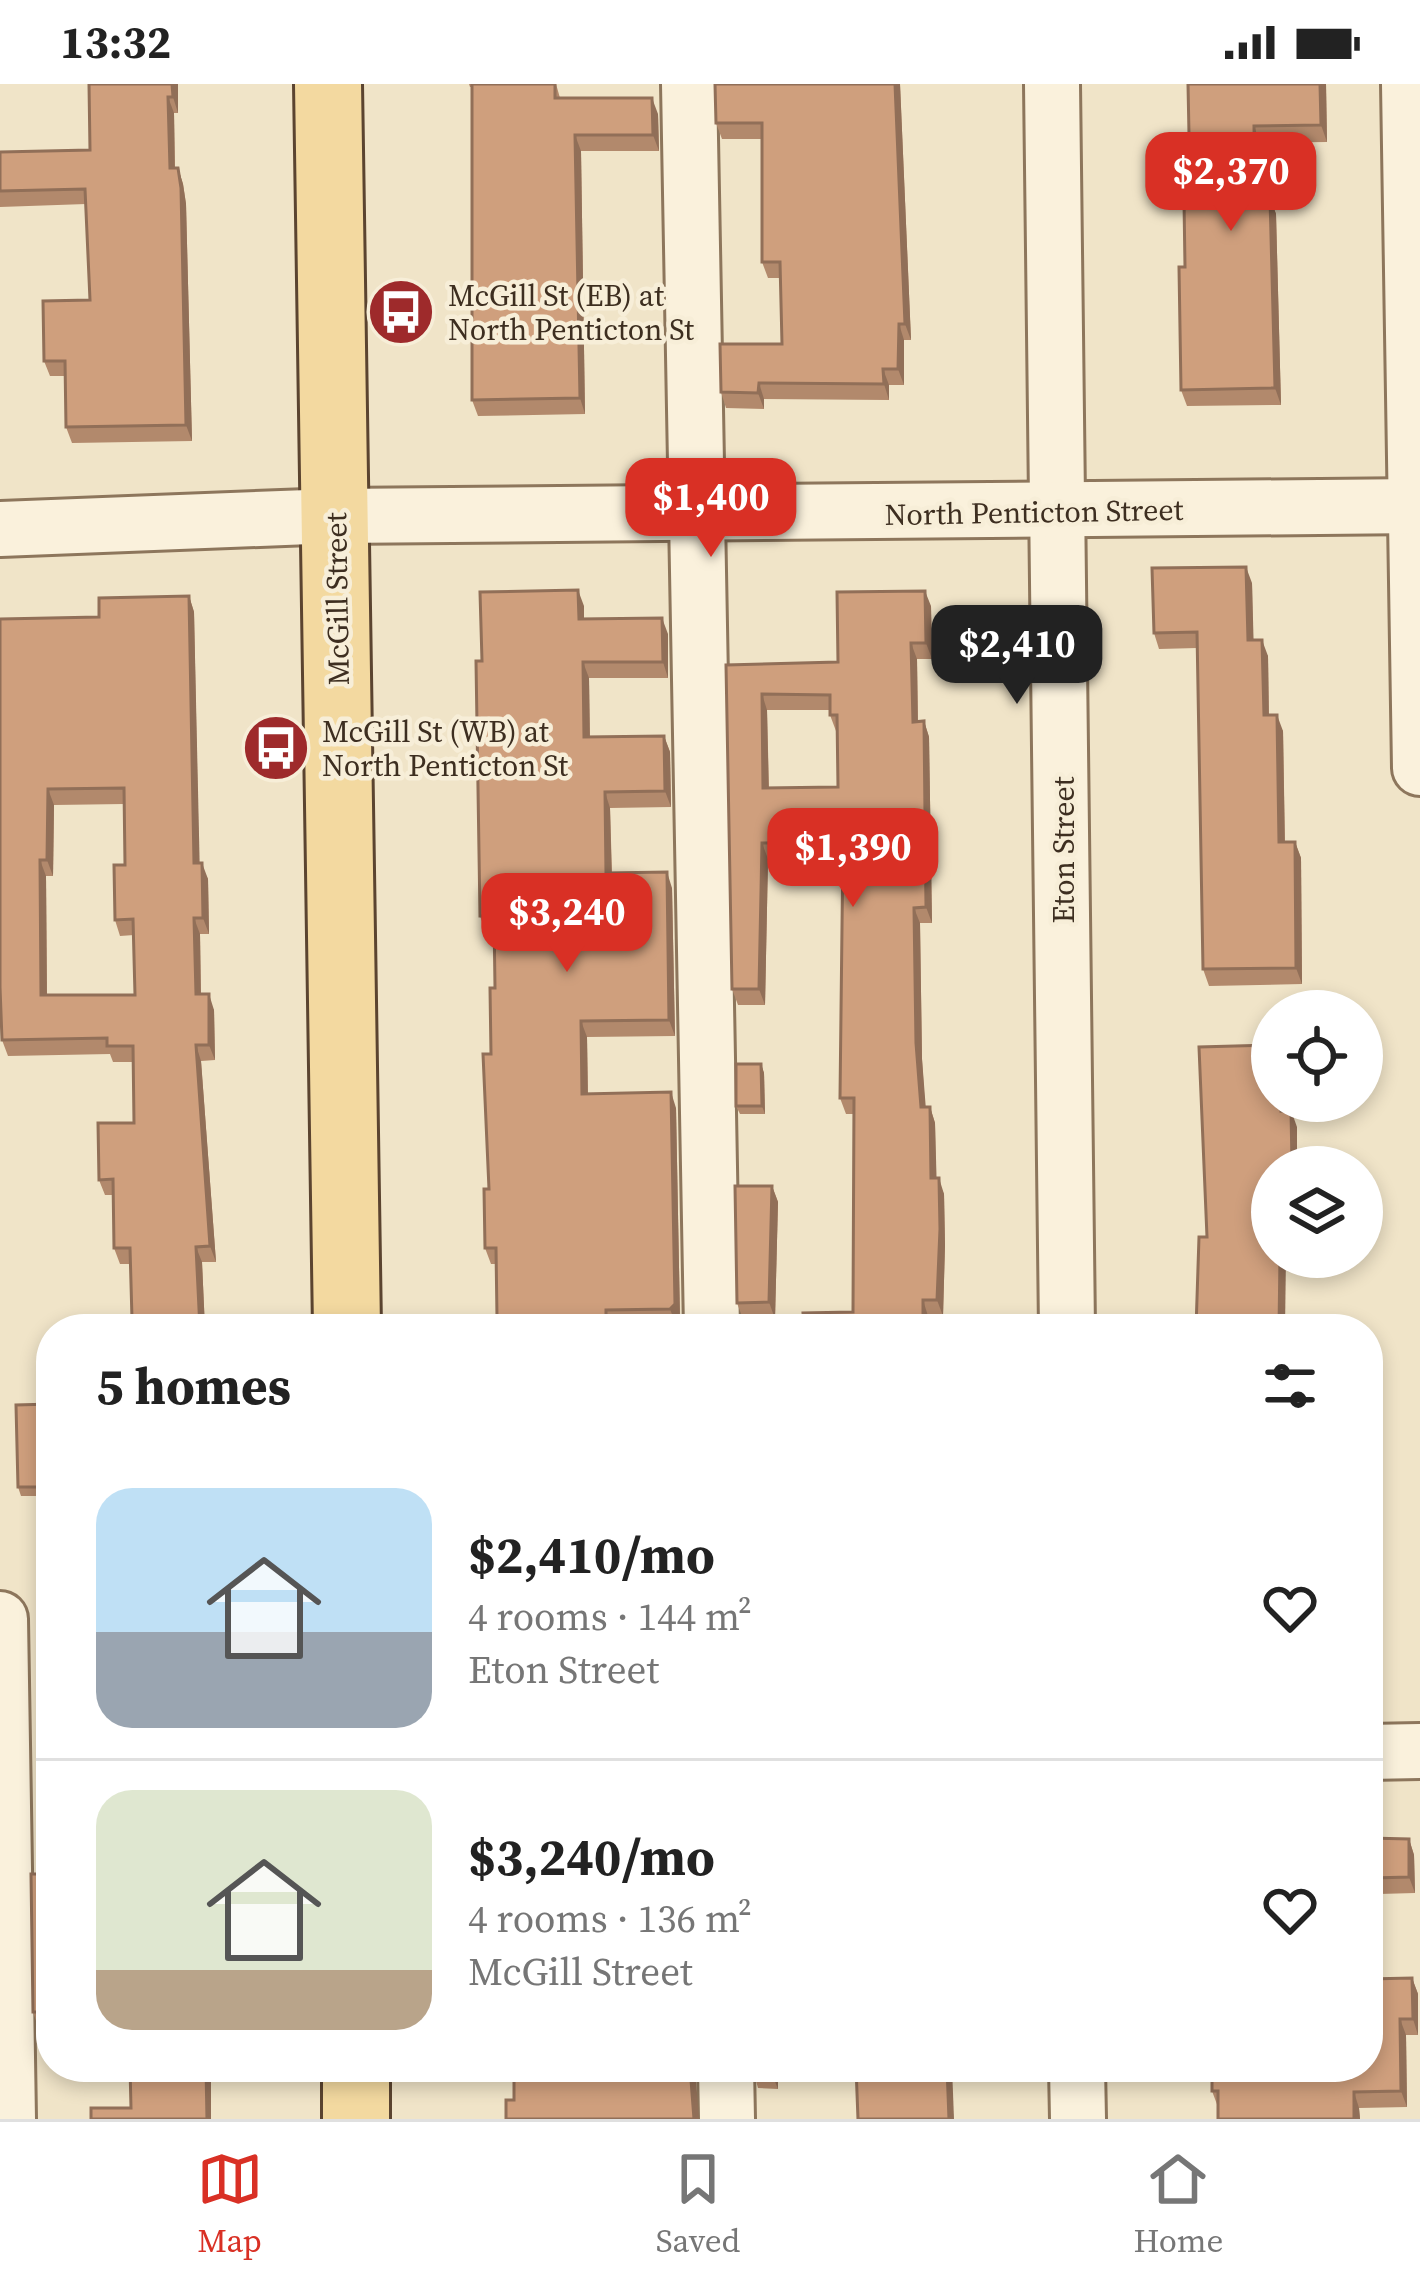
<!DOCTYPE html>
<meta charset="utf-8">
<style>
body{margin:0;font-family:"Source Serif 4",serif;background:#f2f2f2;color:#222;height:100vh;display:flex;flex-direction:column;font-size:45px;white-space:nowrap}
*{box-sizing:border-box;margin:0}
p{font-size:39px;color:#767676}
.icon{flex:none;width:66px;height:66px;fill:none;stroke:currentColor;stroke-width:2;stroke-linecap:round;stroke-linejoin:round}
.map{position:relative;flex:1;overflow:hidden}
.details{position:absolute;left:36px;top:1230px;width:1347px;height:768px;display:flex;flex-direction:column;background:#fff;border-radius:48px;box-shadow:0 6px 18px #0003}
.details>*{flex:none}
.tools{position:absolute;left:1251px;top:906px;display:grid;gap:24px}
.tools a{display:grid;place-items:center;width:132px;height:132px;border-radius:50%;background:#fff;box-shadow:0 6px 18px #0003;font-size:60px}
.price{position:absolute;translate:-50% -102px;padding:0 27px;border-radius:24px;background:#d93025;color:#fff;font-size:39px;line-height:78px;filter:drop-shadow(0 3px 6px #0008)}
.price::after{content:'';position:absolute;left:50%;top:72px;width:36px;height:27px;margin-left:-18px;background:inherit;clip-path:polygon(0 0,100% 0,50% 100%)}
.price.active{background:#222;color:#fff}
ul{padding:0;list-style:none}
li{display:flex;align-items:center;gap:36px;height:300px;padding:0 60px}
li+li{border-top:3px solid #e0e0e0}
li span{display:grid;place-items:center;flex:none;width:336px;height:240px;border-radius:36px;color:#555}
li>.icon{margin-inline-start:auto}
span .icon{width:144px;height:144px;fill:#fffc;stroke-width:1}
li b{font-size:51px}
h2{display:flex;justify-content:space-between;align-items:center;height:144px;padding:0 60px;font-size:51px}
.status{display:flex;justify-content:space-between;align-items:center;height:84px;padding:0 60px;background:#fff;direction:ltr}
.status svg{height:33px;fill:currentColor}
.tab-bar{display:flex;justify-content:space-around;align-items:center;height:168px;border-top:3px solid #e0e0e0;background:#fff;font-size:33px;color:#767676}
.tab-bar a{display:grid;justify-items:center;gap:6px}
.tab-bar .active{color:#d93025}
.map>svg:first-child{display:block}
</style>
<div class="status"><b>13:32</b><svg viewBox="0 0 49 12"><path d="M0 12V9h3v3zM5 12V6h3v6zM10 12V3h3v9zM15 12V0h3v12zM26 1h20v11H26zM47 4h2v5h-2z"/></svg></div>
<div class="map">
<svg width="1420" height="2035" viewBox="0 0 1420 2035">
<rect width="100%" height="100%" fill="#f0e4c8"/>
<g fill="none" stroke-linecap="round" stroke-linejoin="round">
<defs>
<g id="minor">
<polyline points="689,0 712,1245"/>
<polyline points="1052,0 1067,1245"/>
<polyline points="1409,0 1420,684"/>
<polyline points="0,445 335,432 1420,422"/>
<polyline points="0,1535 8,2035"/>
<polyline points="1368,1668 1420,1667"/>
<polyline points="726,1983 727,2035"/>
<polyline points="1077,1983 1078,2035"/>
</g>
<g id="major">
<polyline points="328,0 347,1245"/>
<polyline points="356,1983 356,2035"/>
</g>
</defs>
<use href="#minor" stroke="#8d765c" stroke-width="60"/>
<use href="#major" stroke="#5b4430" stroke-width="72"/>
<use href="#minor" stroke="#faf1dc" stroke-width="54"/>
<use href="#major" stroke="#f3d9a0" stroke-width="66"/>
</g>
<g fill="#b2896c" fill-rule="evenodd">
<polygon points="178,0 178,29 174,29 175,84 178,84 183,100 186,120 192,357 72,359 66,343 65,292 50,292 44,277 90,216 86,120 0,123 0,68 90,66"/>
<polygon points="469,0 556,0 560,14 658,30 659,67 581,67 585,330 478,332 472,316 472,3 470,3"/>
<polygon points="715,0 900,0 911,256 904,256 904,301 889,301 889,316 764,315 764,325 726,324 721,308 782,260 780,194 768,194 762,178 762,55 722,55 716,39"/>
<polygon points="1188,0 1326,0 1327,58 1260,59 1261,114 1270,114 1276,130 1281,321 1187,322 1181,306 1189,50"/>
<polygon points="1252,499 1253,556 1268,572 1269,631 1283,647 1285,758 1295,758 1301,774 1302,900 1209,902 1203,885 1197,564 1159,565 1154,549"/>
<path d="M189 512 194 528 199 779 208 795 209 850H200L201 910 214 926 215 976 201 977 216 1178H202L205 1245H123L132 1235 131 1180H120L114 1164 113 1111H105L99 1096 134 1039 133 978H113L110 970 8 972 2 956V919H0V535L99 533ZM124 720 125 781 115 836 120 852 134 851 135 911H47L46 792H53L54 721Z"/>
<polygon points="584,522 584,535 668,550 668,594 589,594 590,653 664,652 670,668 671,723 610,724 612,789 672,804 675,952 587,953 588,1010 676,1024 680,1235 676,1241 612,1242 612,1245 492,1245 497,1234 496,1180 491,1180 485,1164 489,1105 491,970 495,904 494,848 486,848 480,832 482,577"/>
<path d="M931 522 932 575H917L918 637H924L929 653 932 839H920L922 975 925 1023H930L935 1039 936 1094 944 1110 945 1161 943 1232H928L929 1245H804L853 1228 854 1030H846L840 1014 843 774 768 775 765 921H738L732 905 726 581 838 578ZM767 626H830V631L836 647H838V703L769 704Z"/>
<polygon points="761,980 764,989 765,1030 740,1030 736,1022"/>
<polygon points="772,1102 778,1118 775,1235 743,1235 737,1219"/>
<polygon points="51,1320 51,1412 21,1412 18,1403"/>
<polygon points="1368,1754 1409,1755 1414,1771 1415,1809 1379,1810 1379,1825 1368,1825"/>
<polygon points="51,1790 51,1943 38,1943 33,1928"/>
<polygon points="1412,1894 1418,1910 1418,1951 1406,1951 1407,2023 1359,2024 1360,2035 1218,2035 1218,2023 1212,2007"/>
<polygon points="752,1983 778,1983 778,2005 758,2004"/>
</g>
<g fill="#916f58">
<polygon points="172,0 178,0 178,29 173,13"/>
<polygon points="895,0 900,0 911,256 905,240"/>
<polygon points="1320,0 1326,0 1327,58 1321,41"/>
<polygon points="168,13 174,29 175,100 170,84"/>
<polygon points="652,14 658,30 659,67 653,51"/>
<polygon points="1254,42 1260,59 1261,131 1255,114"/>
<polygon points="575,51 581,67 585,330 580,314"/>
<polygon points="178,84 183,100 186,120 192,357 186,341"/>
<polygon points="1270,114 1276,130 1281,321 1275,304"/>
<polygon points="899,240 904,256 904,301 898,285"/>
<polygon points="883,285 889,301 889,316 884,300"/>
<polygon points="759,299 764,315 764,325 758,309"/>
<polygon points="1246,483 1252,499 1254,572 1248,556"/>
<polygon points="578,506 584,522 584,551 579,535"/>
<polygon points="925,507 931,522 932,575 926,559"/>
<polygon points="189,512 194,528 200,795 194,779"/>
<polygon points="662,534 668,550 668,594 663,578"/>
<polygon points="1262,556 1268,572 1269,647 1264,631"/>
<polygon points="911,559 917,575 918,653 913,638"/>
<polygon points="583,578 589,594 590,669 584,653"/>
<polygon points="762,610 767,626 769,720 763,704"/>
<polygon points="1277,631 1283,647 1285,774 1279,758"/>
<polygon points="924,637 929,653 932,839 926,823"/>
<polygon points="664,652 670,668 671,723 665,707"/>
<polygon points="48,705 54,721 53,792 47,776"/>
<polygon points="605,708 610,724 612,805 606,789"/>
<polygon points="1295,758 1301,774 1302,900 1296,884"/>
<polygon points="762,759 768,775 765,921 759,905"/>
<polygon points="40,776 46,792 47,927 41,911"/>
<polygon points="202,779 208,795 209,850 203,834"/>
<polygon points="667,788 672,804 675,952 669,936"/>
<polygon points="914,824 920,839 922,975 927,1039 921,1023 916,959"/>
<polygon points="194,834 200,850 201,926 196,910"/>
<polygon points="209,910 214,926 215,976 209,961"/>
<polygon points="581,937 587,953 588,1026 582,1010"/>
<polygon points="196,961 201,977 216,1178 210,1162"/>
<polygon points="761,980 764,989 765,1030 762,1022"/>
<polygon points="671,1008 676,1024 680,1235 676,1241 670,1225"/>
<polygon points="930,1023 935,1039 937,1110 931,1094"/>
<polygon points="1291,1026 1297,1043 1297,1083 1292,1081"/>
<polygon points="939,1094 944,1110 945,1161 943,1232 937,1216"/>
<polygon points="772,1102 778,1118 775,1235 769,1218"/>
<polygon points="196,1163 202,1178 205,1245 200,1245"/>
<polygon points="1280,1173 1286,1173 1285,1245 1279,1245"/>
<polygon points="923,1216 928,1232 929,1245 923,1245"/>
<polygon points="1409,1755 1414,1771 1415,1809 1409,1793"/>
<polygon points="1373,1794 1379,1810 1379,1825 1373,1809"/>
<polygon points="1412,1894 1418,1910 1418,1951 1413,1935"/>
<polygon points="1400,1935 1406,1951 1407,2023 1401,2007"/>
<polygon points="206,1983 211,1983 211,2035 207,2035"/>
<polygon points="690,1983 695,1983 699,2035 694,2035"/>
<polygon points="772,1983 778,1983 778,2005 772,1990"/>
<polygon points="947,1983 952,1983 954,2035 949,2035"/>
<polygon points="1354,2008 1359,2024 1360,2035 1354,2035"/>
</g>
<g fill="#cf9f7d" stroke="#916f58" stroke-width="3" fill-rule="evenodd">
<polygon points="89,0 172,0 173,13 168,13 170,84 178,84 181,104 186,341 66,343 65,277 44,277 43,217 90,216 85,105 0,107 0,68 90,66"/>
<polygon points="472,0 555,0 555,14 652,14 653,51 575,51 580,314 472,316"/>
<polygon points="715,0 895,0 905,240 899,240 898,285 883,285 884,300 759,299 758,309 721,308 720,260 782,260 780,178 762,178 762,39 716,39"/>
<polygon points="1188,0 1320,0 1321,41 1254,42 1255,114 1270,114 1275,304 1181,306 1179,183 1185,183 1183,50 1189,50"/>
<polygon points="1246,483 1248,556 1262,556 1264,631 1277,631 1279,758 1295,758 1296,884 1203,885 1197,548 1154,549 1152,484"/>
<polygon points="578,506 579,535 662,534 663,578 583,578 584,653 664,652 665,707 605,708 606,789 667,788 669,936 581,937 582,1010 671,1008 675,1220 670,1225 606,1226 606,1245 492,1245 492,1234 497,1234 496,1164 485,1164 484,1105 489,1105 483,970 491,970 490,904 495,904 494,832 480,832 476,577 482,577 480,508"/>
<path d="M925 507 926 559H911L913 638 924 637 926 823 914 824 916 959 921 1023H930L931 1094H939L940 1145 937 1216H923V1245H804L803 1229 853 1228 854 1014H840L843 758 762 759 759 905H732L726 581 838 578 837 508ZM762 610 830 611V631H837L838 703 763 704Z"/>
<path d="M189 512 194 779H202L203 834H194L196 910H209V961H196L210 1162 196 1163 200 1245H123V1235H132L130 1164H114L113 1095 99 1096 98 1039H134L133 962H107V954L2 956 0 903V535L99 533V514ZM124 704 125 781H114L115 836 133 835 135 911H41L40 776H47L48 705Z"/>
<polygon points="1272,961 1272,1017 1280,1017 1281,1027 1291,1026 1292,1081 1272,1083 1272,1173 1280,1173 1279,1245 1196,1245 1199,1153 1207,1153 1199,963"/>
<polygon points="736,980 761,980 762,1022 736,1022"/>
<polygon points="735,1102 772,1102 769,1218 737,1219"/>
<polygon points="51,1320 51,1403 18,1403 16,1321"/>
<polygon points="1368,1754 1409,1755 1409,1793 1373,1794 1373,1809 1368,1809"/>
<polygon points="31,1790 51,1790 51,1928 33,1928"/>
<polygon points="1412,1894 1413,1935 1400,1935 1401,2007 1354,2008 1354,2035 1218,2035 1218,2007 1212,2007 1212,1983 1368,1983 1368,1895"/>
<polygon points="130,1983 206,1983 207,2035 91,2035 91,2024 131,2024"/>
<polygon points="514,1983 690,1983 694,2035 506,2035 506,2016 514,2016"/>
<polygon points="752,1983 772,1983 772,1990 753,1990"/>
<polygon points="856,1983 947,1983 949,2035 858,2035"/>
</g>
<defs>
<symbol id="bus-disc" viewBox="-11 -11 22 22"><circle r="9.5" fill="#9e2a2b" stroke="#f7eed8"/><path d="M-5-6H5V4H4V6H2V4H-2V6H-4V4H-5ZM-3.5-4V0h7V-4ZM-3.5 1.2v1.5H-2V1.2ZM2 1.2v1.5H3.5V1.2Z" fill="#fff"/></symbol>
</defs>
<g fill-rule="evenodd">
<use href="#bus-disc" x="363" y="190" width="76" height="76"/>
<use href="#bus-disc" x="238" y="626" width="76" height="76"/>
</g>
<g text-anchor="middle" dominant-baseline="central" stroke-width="9" stroke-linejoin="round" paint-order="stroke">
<g font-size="30" fill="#3d2e20" stroke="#f7eed8" text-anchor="start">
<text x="448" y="211">McGill St (EB) at<tspan x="448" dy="34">North Penticton St</tspan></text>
<text x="322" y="647">McGill St (WB) at<tspan x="322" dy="34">North Penticton St</tspan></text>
</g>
<g font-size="30" fill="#3d2e20" stroke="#f7eed8">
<text transform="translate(1034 428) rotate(-1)">North Penticton Street</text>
<text transform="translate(337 515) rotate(-91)">McGill Street</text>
<text transform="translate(1063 766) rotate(-90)">Eton Street</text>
</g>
</g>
</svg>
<div class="tools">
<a><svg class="icon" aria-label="locate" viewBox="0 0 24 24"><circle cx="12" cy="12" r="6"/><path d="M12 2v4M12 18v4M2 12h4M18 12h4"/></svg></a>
<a><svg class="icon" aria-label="layers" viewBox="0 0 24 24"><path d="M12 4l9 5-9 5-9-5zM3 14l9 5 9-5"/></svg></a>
</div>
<b class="price" style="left:1231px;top:150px">$2,370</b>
<b class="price" style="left:711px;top:476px">$1,400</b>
<b class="price active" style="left:1017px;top:623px">$2,410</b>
<b class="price" style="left:853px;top:826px">$1,390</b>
<b class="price" style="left:567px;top:891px">$3,240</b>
<section class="details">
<h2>5 homes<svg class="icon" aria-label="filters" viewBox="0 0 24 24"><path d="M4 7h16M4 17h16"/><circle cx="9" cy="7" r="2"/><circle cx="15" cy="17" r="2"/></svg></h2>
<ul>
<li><span style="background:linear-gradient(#bfe0f5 60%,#9aa5b1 0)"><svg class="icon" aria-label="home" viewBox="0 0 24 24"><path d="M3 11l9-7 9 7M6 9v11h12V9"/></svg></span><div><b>$2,410/mo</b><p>4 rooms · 144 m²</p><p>Eton Street</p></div><svg class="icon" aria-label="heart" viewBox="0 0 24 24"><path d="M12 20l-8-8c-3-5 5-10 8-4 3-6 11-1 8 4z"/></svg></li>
<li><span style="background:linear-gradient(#dfe7d0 75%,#b9a48a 0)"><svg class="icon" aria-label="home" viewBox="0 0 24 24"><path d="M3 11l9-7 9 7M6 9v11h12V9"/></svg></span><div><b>$3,240/mo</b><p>4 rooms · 136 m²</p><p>McGill Street</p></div><svg class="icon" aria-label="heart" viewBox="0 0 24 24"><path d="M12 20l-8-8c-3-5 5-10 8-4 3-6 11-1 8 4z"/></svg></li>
</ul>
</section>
</div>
<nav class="tab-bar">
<a class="active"><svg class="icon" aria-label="map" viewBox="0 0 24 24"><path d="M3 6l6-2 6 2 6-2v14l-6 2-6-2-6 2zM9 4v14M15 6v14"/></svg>Map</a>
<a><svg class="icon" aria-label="saved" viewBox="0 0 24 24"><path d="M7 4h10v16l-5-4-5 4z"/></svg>Saved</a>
<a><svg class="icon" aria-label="home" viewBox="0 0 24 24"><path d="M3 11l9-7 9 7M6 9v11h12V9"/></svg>Home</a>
</nav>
